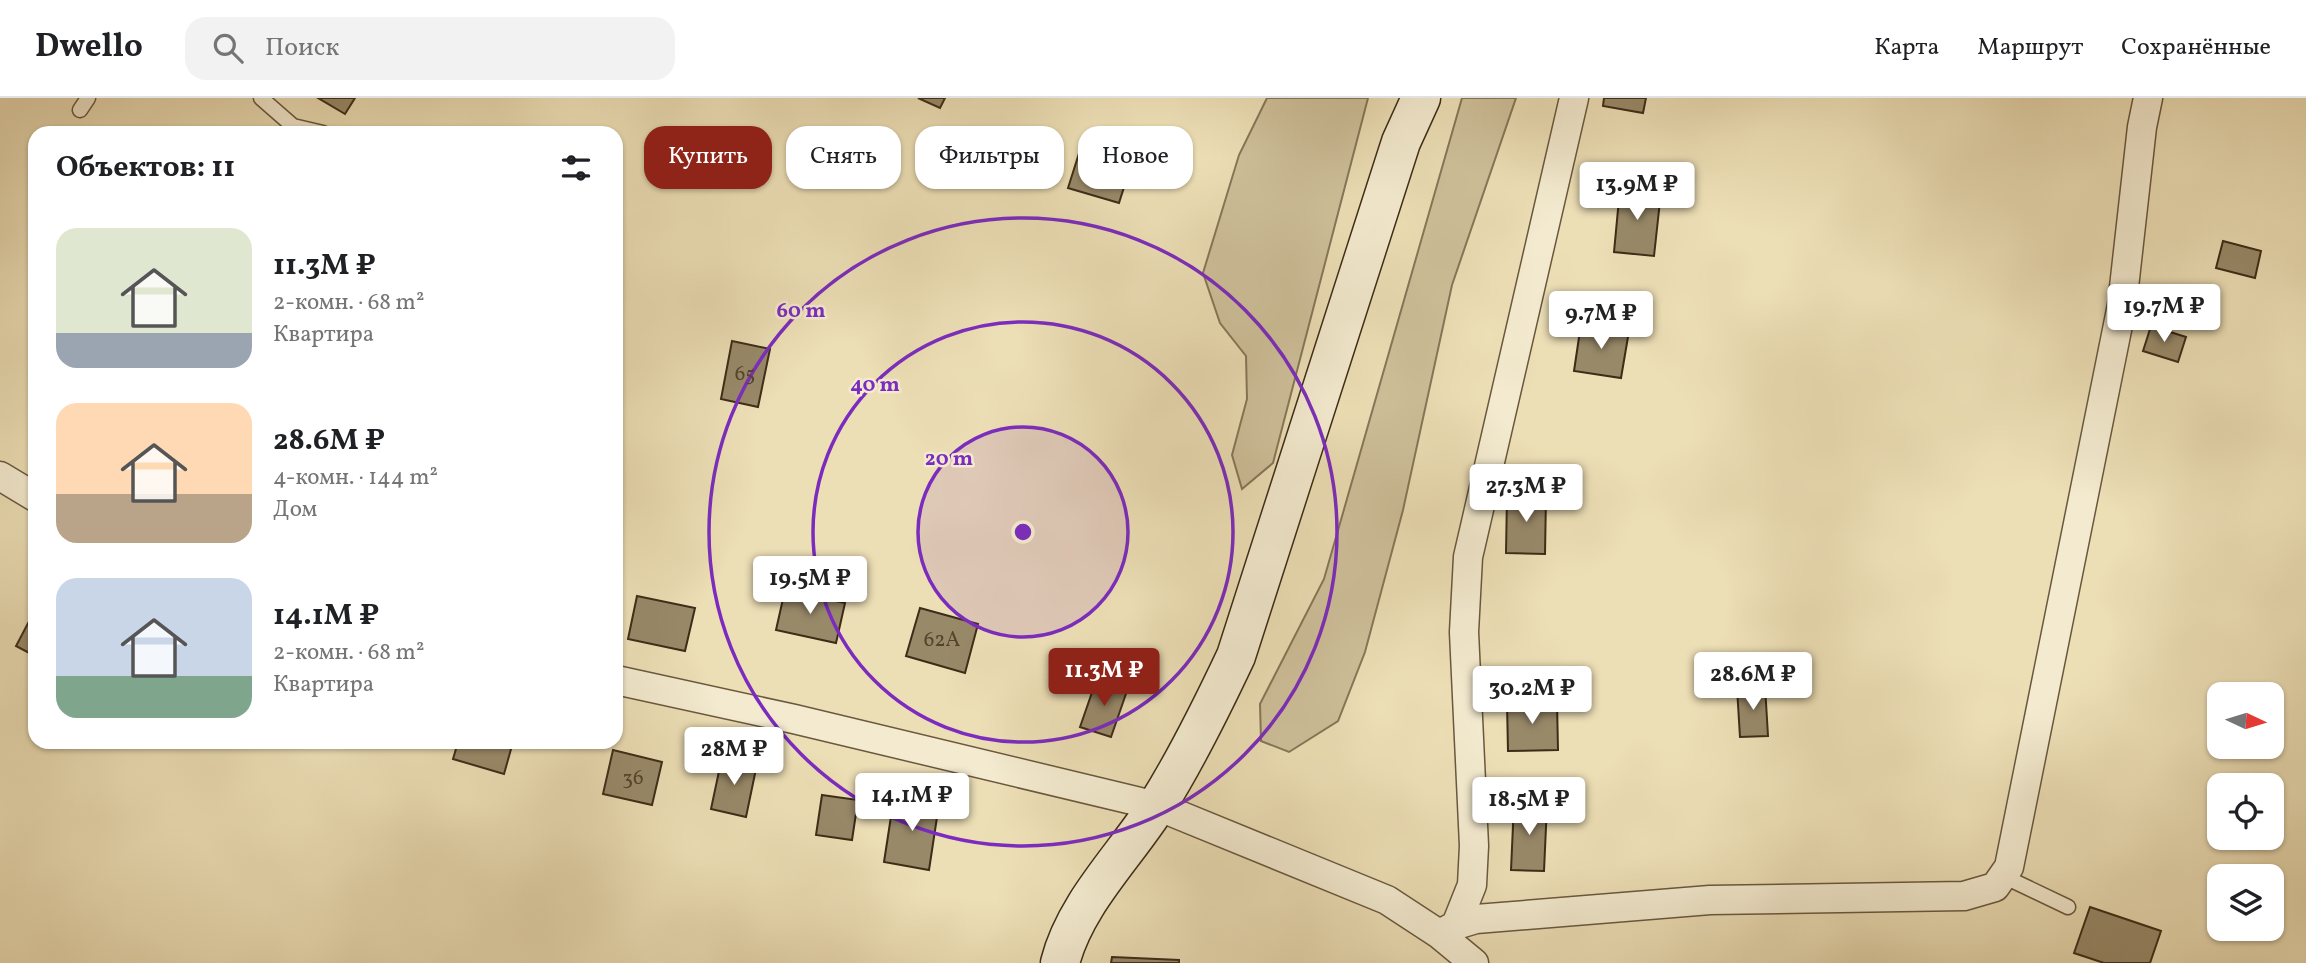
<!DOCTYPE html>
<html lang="ru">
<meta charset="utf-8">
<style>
body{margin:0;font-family:Vollkorn,serif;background:#f2f2f2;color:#202124;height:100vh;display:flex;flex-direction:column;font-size:26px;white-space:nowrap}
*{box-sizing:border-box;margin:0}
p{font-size:23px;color:#757577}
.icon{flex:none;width:38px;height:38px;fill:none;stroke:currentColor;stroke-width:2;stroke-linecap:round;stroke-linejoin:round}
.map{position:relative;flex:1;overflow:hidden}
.panel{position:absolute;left:28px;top:28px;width:595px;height:623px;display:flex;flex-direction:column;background:#fff;border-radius:21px;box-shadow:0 2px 5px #0004}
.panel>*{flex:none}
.guide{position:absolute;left:644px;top:28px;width:665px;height:63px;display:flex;gap:14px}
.needle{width:46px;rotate:94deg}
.tools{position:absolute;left:2207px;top:584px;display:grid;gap:14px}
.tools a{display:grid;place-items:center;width:77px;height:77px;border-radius:14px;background:#fff;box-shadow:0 2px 5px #0004;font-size:35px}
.price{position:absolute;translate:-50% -60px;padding:0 16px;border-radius:7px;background:#fff;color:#222;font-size:23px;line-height:46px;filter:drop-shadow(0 2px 4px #0008)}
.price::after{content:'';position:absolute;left:50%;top:42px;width:21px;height:16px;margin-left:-10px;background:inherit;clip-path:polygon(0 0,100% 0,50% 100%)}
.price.active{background:#8f2418;color:#fff}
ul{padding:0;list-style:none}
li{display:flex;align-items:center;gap:21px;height:175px;padding:0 28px}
li span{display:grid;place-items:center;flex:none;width:196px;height:140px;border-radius:21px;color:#555}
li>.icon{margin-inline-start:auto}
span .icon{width:84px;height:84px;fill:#fffc;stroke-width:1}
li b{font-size:30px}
h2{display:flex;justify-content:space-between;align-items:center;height:84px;padding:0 28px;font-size:30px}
.tag{padding:0 24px;border-radius:21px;background:#fff;box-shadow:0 2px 5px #0004;font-size:24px;line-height:63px}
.tag.active{background:#8f2418;color:#fff}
header{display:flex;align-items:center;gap:42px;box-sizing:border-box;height:98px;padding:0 35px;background:#fff;border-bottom:2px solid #e0e0e0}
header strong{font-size:33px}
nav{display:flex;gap:38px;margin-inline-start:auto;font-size:24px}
.search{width:490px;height:63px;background:#f2f2f2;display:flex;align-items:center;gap:18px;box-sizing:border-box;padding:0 24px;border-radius:21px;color:#757577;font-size:26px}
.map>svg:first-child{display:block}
</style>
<header>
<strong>Dwello</strong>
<div class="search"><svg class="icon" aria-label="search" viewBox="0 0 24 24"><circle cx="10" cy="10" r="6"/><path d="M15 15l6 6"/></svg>Поиск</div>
<nav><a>Карта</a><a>Маршрут</a><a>Сохранённые</a></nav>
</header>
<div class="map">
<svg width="2306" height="865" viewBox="0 0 2306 865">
<rect width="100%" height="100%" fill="#ecdeb5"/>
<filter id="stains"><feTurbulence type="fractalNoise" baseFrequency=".00286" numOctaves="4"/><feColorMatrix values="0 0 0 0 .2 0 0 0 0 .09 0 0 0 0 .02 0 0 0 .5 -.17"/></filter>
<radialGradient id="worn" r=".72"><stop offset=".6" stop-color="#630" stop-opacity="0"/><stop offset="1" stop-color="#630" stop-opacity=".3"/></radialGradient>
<g fill="#cec09a" stroke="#867658" stroke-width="2">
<polygon points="1267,0 1368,0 1273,365 1242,391 1232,357 1247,301 1246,258 1220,225 1203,175 1239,57"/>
<polygon points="1462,0 1516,0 1452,187 1403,412 1365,554 1338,623 1289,654 1261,643 1260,606 1324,481"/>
</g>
<g fill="#988969" stroke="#3d2c17" stroke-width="2">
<polygon points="318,0 355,0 345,16"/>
<polygon points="918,0 945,0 940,10"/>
<polygon points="1604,0 1646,0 1643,15 1603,8"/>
<polygon points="1081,49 1132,64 1119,105 1068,90"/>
<polygon points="1620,90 1661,94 1654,158 1614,154"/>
<polygon points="2223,143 2261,153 2255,180 2216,170"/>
<polygon points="1581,226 1629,233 1621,280 1574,273"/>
<polygon points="2151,228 2186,239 2178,264 2143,253"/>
<polygon points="732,243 770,251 758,309 721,301"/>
<polygon points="1507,397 1546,398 1545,456 1506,455"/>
<polygon points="785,492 845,505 836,545 776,532"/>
<polygon points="637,498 695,510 685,553 628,541"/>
<polygon points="920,510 978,526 965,575 906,558"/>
<polygon points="35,512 35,558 16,548"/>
<polygon points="1097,580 1128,590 1111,639 1080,629"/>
<polygon points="1765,588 1768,638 1740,639 1737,590"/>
<polygon points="1557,604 1558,652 1508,653 1507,605"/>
<polygon points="458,644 513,644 504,676 453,661"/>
<polygon points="613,652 662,664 652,707 603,696"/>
<polygon points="722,659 757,666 746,719 711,711"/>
<polygon points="822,697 858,702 852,742 816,737"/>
<polygon points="894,699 939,706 929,772 884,764"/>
<polygon points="1514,705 1547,707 1544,773 1511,772"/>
<polygon points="2090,809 2161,833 2150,865 2104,865 2074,855"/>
<polygon points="1112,859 1179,862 1179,865 1111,865"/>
</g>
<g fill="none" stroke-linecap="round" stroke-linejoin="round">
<defs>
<g id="service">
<polyline points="261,0 293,28 323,35"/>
<polyline points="80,12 88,0"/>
<polyline points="2003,778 2068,809"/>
</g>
<g id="minor">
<polyline points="0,378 35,399"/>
<polyline points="616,582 794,621 1157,708 1387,802 1439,836 1474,865"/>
<polyline points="1456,827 1476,821 1710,802 1964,798 1995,789 2009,769 2122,207 2142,29 2148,0"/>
<polyline points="1445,833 1456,827 1472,787 1474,748 1464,534 1468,459 1574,0"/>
</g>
<path id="secondary" d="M1060 865C1075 805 1126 757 1158 706 1188 658 1212 609 1236 558L1401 44 1421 0"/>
</defs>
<use href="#service" stroke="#69583e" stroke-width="17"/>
<use href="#minor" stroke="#69583e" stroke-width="31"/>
<use href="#secondary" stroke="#3d2c17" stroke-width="41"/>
<use href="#service" stroke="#f3eacf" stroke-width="14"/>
<use href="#minor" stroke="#f3eacf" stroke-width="28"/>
<use href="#secondary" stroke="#f3eacf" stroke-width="38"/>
</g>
<circle cx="1023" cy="434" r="105" fill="#7b2cbf" fill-opacity=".12"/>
<g fill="none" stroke="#7b2cbf" stroke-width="3.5">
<circle cx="1023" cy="434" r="105"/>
<circle cx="1023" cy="434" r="210"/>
<circle cx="1023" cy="434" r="314"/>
</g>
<g text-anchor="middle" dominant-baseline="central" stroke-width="5" stroke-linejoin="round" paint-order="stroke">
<g font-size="21" fill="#54432c">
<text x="745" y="276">65</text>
<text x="942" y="542">62А</text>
<text x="633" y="680">36</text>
</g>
</g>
<circle cx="1023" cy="434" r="10" fill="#7b2cbf" stroke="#f3eacf" stroke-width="3.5"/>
<g font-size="21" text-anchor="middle" font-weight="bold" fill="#7b2cbf" stroke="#f3eacf" stroke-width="5" stroke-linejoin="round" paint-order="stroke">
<text x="801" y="219">60 m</text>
<text x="875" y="293">40 m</text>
<text x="949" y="367">20 m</text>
</g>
<rect width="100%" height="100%" filter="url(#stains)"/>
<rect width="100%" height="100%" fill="url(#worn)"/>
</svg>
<div class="tools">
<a><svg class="needle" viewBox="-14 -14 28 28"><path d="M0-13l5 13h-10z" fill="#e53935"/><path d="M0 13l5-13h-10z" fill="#757577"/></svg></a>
<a><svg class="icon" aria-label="locate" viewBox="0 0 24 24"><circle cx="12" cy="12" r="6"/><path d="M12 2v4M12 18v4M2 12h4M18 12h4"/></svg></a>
<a><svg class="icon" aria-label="layers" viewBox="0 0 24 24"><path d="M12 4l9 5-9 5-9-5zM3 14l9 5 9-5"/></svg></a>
</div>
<b class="price" style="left:1637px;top:124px">13.9M ₽</b>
<b class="price" style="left:2164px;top:246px">19.7M ₽</b>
<b class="price" style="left:1601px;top:253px">9.7M ₽</b>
<b class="price" style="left:1526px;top:426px">27.3M ₽</b>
<b class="price" style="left:810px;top:518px">19.5M ₽</b>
<b class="price active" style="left:1104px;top:610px">11.3M ₽</b>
<b class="price" style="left:1753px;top:614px">28.6M ₽</b>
<b class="price" style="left:1532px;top:628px">30.2M ₽</b>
<b class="price" style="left:734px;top:689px">28M ₽</b>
<b class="price" style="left:912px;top:735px">14.1M ₽</b>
<b class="price" style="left:1529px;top:739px">18.5M ₽</b>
<div class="guide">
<a class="tag active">Купить</a>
<a class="tag">Снять</a>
<a class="tag">Фильтры</a>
<a class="tag">Новое</a>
</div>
<section class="panel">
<h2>Объектов: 11<svg class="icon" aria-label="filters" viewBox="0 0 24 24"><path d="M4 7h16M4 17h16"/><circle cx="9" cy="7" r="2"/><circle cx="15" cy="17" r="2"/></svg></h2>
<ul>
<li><span style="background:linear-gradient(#dfe7d0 75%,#9aa5b1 0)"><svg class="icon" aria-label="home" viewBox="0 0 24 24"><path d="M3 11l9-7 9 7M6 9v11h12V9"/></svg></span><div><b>11.3M ₽</b><p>2-комн. · 68 m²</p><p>Квартира</p></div></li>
<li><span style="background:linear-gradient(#ffd9b3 65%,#b9a48a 0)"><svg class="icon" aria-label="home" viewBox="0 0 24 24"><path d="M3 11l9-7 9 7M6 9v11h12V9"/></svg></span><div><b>28.6M ₽</b><p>4-комн. · 144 m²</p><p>Дом</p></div></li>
<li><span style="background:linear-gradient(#c9d6e8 70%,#7fa58c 0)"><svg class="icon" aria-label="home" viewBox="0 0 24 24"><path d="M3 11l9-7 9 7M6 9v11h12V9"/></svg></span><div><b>14.1M ₽</b><p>2-комн. · 68 m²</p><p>Квартира</p></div></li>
</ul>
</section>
</div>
